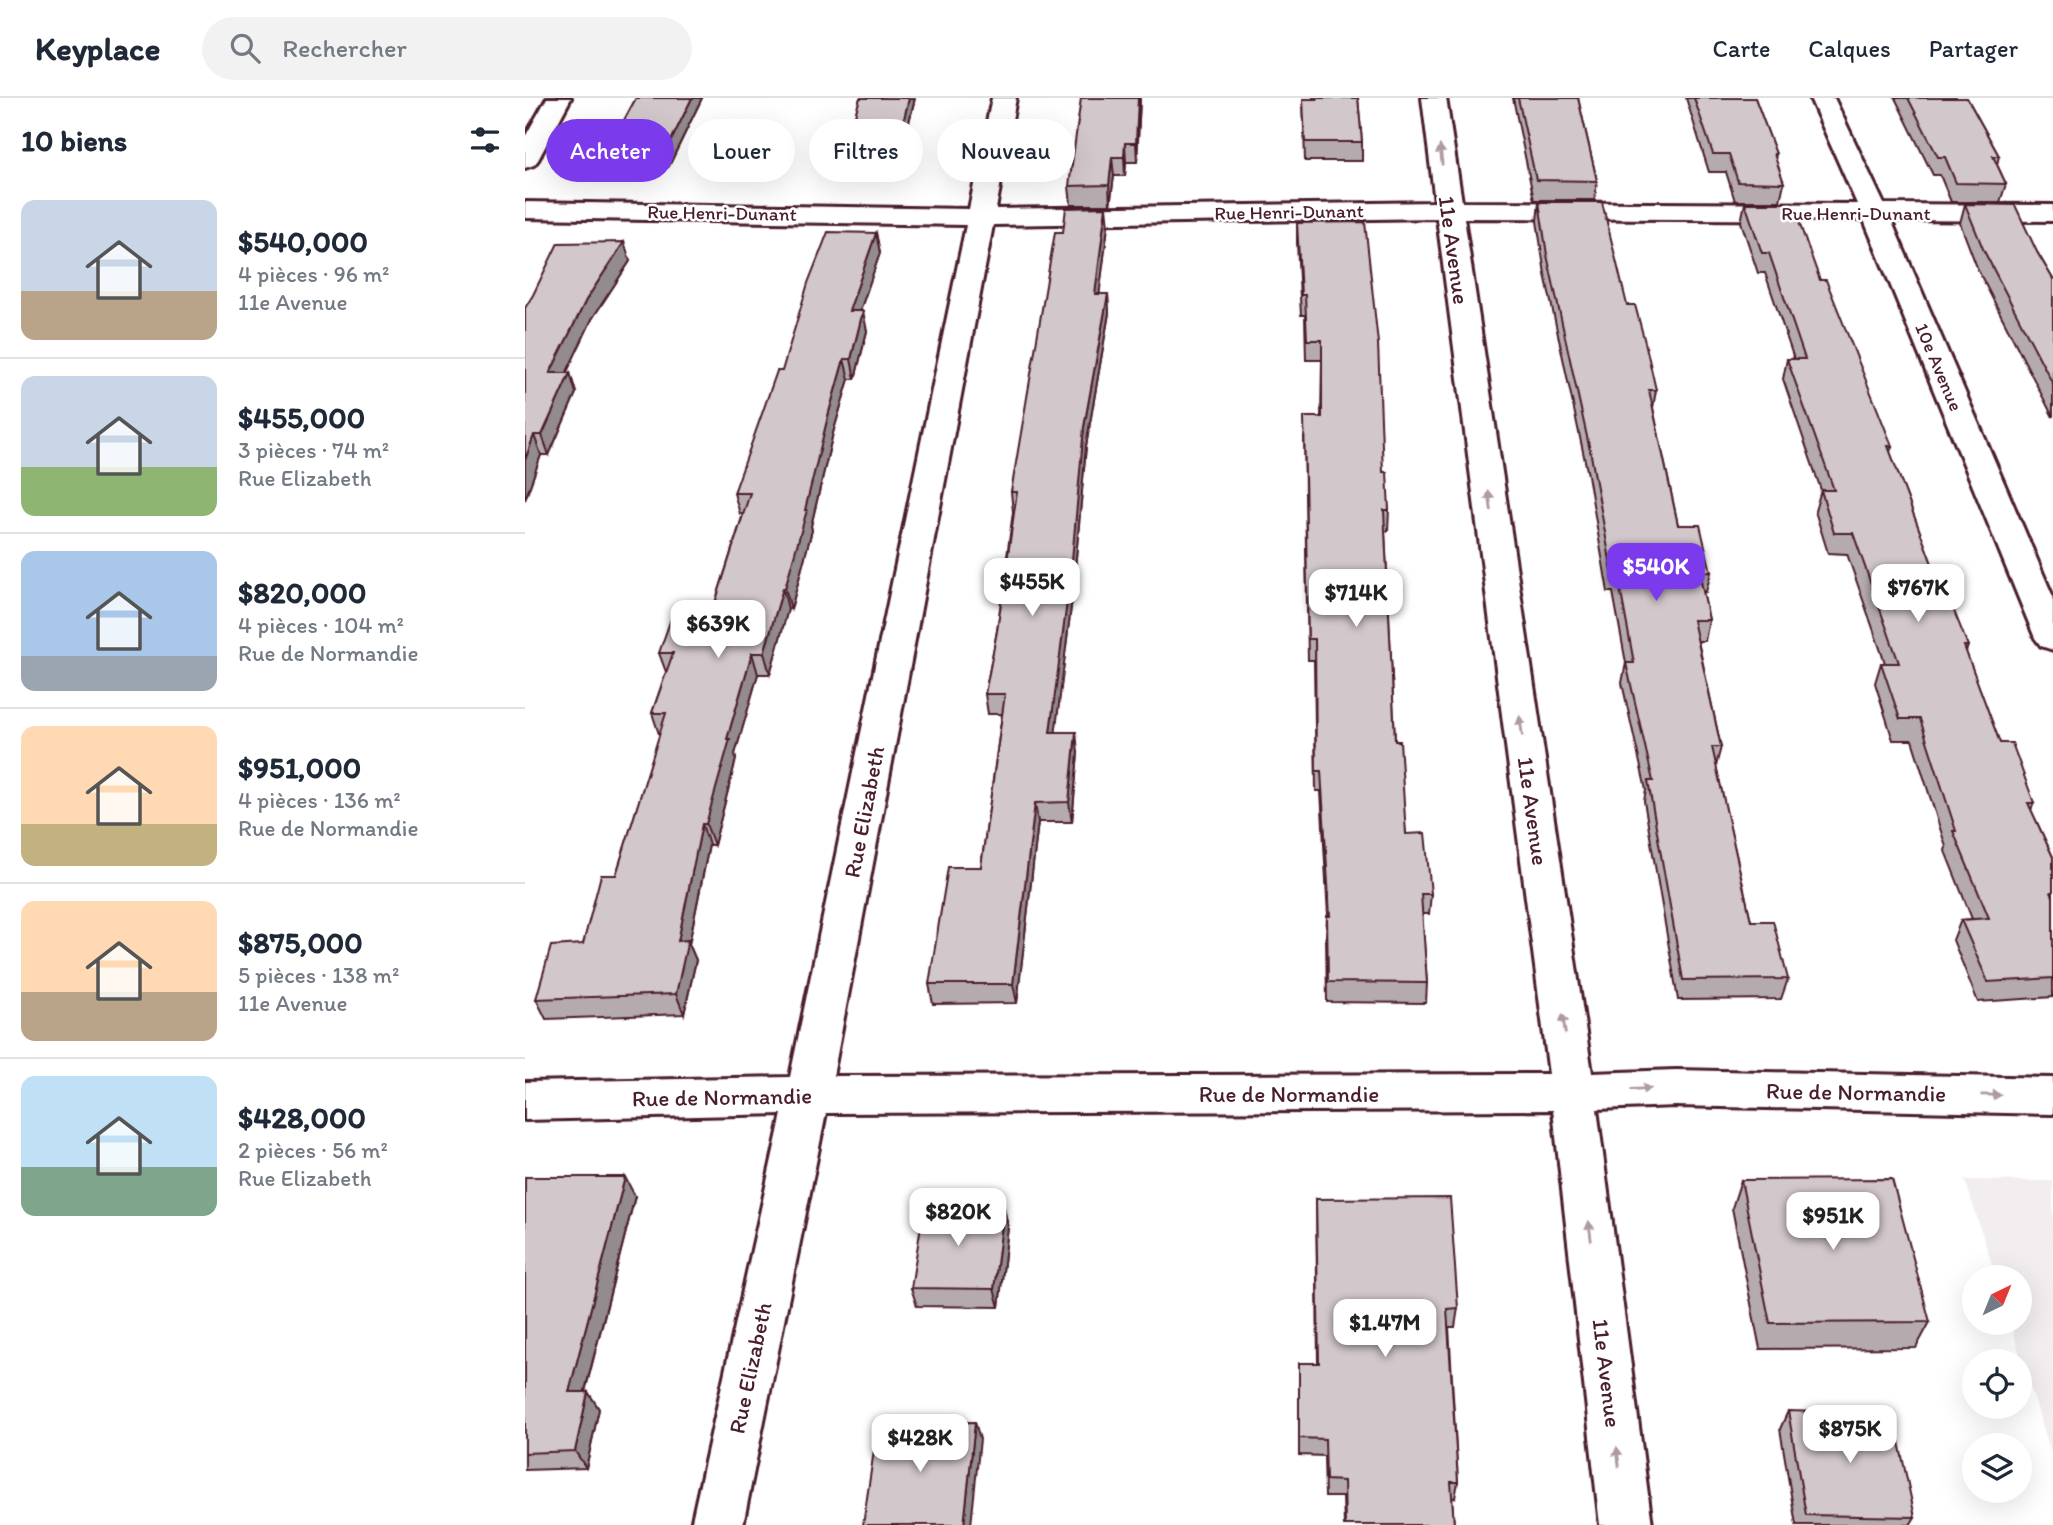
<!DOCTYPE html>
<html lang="fr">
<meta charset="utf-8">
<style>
body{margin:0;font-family:Itim,sans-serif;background:#f2f2f3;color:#1f2937;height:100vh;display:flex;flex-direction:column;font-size:26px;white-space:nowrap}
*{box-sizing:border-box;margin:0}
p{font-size:23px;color:#747a83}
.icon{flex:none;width:38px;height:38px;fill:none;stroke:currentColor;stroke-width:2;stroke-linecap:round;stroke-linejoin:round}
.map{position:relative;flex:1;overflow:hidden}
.sheet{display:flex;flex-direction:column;background:#fff;width:525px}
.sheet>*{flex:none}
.guide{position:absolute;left:21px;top:21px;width:665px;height:63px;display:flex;gap:14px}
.needle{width:46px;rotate:43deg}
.buttons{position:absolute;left:1437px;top:1167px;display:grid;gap:14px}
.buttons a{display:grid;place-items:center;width:70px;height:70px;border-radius:50%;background:#fff;box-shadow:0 7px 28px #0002;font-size:35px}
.price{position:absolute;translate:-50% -60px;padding:0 16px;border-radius:14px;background:#fff;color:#222;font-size:23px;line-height:46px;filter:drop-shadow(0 2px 4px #0008)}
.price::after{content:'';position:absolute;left:50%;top:42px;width:21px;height:16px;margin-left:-10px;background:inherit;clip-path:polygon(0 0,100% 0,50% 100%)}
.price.on{background:#7c3aed;color:#fff}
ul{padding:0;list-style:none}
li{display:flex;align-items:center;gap:21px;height:175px;padding:0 21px}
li+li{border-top:2px solid #e0e1e3}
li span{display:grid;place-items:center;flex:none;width:196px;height:140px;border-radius:14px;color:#555}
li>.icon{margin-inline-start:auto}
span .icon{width:84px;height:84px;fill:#fffc;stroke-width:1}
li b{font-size:30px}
h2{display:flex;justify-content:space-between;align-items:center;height:84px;padding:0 21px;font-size:30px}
.chip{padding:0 24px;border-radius:32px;background:#fff;box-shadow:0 7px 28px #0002;font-size:24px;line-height:63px}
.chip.on{background:#7c3aed;color:#fff}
header{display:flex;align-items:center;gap:42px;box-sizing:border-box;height:98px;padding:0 35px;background:#fff;border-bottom:2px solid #e0e1e3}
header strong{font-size:33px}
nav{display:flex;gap:38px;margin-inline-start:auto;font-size:24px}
.search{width:490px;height:63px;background:#f2f2f3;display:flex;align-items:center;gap:18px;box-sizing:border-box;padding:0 24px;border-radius:38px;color:#747a83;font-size:26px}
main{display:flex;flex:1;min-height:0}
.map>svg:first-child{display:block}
</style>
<header>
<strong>Keyplace</strong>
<div class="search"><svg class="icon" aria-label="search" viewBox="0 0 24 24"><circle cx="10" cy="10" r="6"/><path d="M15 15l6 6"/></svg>Rechercher</div>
<nav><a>Carte</a><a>Calques</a><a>Partager</a></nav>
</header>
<main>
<section class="sheet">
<h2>10 biens<svg class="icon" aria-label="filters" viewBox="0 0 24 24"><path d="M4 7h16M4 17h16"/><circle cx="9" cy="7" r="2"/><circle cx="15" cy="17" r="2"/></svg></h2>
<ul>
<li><span style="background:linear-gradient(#c9d6e8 65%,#b9a48a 0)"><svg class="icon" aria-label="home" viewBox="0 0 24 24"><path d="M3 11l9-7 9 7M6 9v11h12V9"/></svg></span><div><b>$540,000</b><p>4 pièces · 96 m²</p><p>11e Avenue</p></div></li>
<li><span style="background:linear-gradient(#c9d6e8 65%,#8fb573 0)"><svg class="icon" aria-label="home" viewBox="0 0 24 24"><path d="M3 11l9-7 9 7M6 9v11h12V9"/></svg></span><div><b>$455,000</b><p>3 pièces · 74 m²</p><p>Rue Elizabeth</p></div></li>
<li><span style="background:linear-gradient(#a9c7e8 75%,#9aa5b1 0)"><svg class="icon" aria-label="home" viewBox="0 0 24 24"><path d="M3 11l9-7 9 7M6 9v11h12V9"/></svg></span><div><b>$820,000</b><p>4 pièces · 104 m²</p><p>Rue de Normandie</p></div></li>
<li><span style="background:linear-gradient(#ffd9b3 70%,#c2b280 0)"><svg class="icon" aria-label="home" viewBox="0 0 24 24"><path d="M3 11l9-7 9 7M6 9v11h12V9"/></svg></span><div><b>$951,000</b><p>4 pièces · 136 m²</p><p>Rue de Normandie</p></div></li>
<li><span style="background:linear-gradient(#ffd9b3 65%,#b9a48a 0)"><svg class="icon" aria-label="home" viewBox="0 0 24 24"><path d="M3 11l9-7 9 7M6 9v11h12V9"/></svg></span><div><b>$875,000</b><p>5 pièces · 138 m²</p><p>11e Avenue</p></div></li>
<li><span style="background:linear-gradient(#bfe0f5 65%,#7fa58c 0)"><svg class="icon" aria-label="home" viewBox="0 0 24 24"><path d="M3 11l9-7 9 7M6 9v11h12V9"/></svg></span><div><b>$428,000</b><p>2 pièces · 56 m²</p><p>Rue Elizabeth</p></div></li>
</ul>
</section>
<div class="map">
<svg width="1528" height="1427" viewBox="0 0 1528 1427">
<rect width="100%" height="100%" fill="#fff"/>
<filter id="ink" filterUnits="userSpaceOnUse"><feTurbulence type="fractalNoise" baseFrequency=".0143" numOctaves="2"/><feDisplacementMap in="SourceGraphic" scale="14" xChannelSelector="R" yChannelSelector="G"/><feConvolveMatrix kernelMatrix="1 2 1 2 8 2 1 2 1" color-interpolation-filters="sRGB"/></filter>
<g filter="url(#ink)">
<polygon fill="#f2eeef" points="1440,1082 1528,1083 1528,1361 1485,1225 1494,1225 1494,1180 1471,1179"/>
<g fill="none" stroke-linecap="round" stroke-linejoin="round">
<defs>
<g id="minor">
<polygon points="22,0 46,0 13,62 9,67 0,70 0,39"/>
<path d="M467 0H491L471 111 910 104 897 0H921L937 104 1332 106 1285 0H1309L1359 106 1528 107V123L1366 122 1528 499V552L1516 548 1510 540 1339 122 939 120 1067 975 1151 972 1528 980V1016L1151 1008 1072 1011 1127 1427H1075L1028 1012 301 1015 218 1427H166L257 1016 0 1022V984L265 979 441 127 0 120V104L444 111ZM912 120 1024 976 308 978 468 127Z"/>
</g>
</defs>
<use href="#minor" stroke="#4a1f2b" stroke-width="6"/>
<use href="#minor" fill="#fff" fill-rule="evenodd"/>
</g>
<g fill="#b5abaf" stroke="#4a1f2b" stroke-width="2">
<polygon points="111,0 177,0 144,68 86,68 82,54"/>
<polygon points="335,0 390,0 373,68 322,68 320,53"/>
<polygon points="615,0 612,64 601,64 600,78 589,78 585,107 546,107 544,88"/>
<polygon points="788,0 833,0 837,44 837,63 780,63 778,1 788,1"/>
<polygon points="988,0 1053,0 1072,83 1070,102 1009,102"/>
<polygon points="1161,0 1230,0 1251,56 1250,61 1259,85 1255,103 1210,103 1201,74 1184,74"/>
<polygon points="1370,0 1442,0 1474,58 1472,67 1481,86 1475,104 1426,104 1415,77 1408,77"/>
<polygon points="1014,104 1102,207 1131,292 1128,310 1153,427 1186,474 1181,494 1178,494 1184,522 1180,543 1173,543 1196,649 1191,668 1226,823 1263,881 1256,901 1153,902 1119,703 1121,692 1097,585 1101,565 1088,494 1083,494 1063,377 1020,176 1012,123"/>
<polygon points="1220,105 1295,182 1367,348 1365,354 1419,498 1443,548 1441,554 1475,645 1509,705 1506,712 1528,759 1528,899 1453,904 1428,842 1436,822 1447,821 1420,753 1421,749 1387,642 1368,642 1350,585 1356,565 1360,565 1322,456 1303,455 1290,413 1296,392 1258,281 1262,261 1269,261 1240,175 1233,175 1216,124"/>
<polygon points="1440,106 1512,154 1528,181 1528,319 1453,172 1435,125"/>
<polygon points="772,125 858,374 864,412 863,433 860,433 870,643 881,736 906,796 904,816 897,816 902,885 901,905 802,904 801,838 802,818 803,818 796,693 791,693 789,562 783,562 779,339 796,319 797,262 781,262 780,217 776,217 772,145"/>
<polygon points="583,128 574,196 583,196 584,215 561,348 548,493 530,634 553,654 547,724 513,724 492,905 408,906 404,886 456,769 477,616 463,616 460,596 472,533 488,414 486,394 538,134"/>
<polygon points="351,135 355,155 335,213 342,233 330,281 324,281 308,335 286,428 287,432 266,511 263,511 245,576 233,576 210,656 211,661 189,747 184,747 164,846 171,862 159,916 21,921 11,901 58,846 91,777 135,636 134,636 127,615 141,574 134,555 187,515 218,416 215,416 209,395 257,273"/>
<polygon points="99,144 105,163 67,221 41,275 45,275 51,295 24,357 16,357 0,402 0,210"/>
<polygon points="0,1079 110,1098 60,1294 63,1294 74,1311 61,1370 0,1372"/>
<polygon points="1216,1082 1405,1224 1391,1250 1235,1251 1207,1110"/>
<polygon points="791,1101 933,1210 930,1229 924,1229 933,1384 930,1400 927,1400 929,1427 819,1427 818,1399 800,1399 799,1358 774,1357 774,1265 793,1265"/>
<polygon points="479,1110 483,1129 474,1209 392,1208 386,1190"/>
<polygon points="1263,1313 1390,1419 1385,1427 1271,1427 1255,1331"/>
</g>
<g fill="#938b8e" stroke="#4a1f2b" stroke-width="2">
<polygon points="167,0 177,0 144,68 140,55"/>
<polygon points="384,0 390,0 373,68 371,53"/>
<polygon points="613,0 615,0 612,64 611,45"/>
<polygon points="600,45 601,64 600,78 599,59"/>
<polygon points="587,59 589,78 585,107 584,87"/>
<polygon points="581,109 583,128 572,215 570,196"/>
<polygon points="351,135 355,155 328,233 324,213"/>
<polygon points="99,144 105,163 67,221 32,295 25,275 61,202"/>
<polygon points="583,196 584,215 561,348 548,493 528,654 525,634 559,329"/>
<polygon points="338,213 342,233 330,281 326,261"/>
<polygon points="319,261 324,281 308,335 286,428 287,432 266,511 260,490 304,314"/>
<polygon points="45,275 51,295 24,357 17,337"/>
<polygon points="9,337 16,357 0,402 0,362"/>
<polygon points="258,490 263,511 245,576 239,555"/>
<polygon points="227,555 233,576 210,656 211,661 189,747 181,726 202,641"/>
<polygon points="551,634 553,654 547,724 544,704"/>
<polygon points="510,705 513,724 492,905 488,886"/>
<polygon points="177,726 184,747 164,846 171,862 159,916 151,896 153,843"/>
<polygon points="100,1079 110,1098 55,1312 44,1294"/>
<polygon points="479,1110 483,1129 474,1209 469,1191"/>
<polygon points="63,1294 74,1311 61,1370 50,1353"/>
<polygon points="450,1324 455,1341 446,1427 439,1427"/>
</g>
<g fill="#d2c7cb" stroke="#4a1f2b" stroke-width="2">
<polygon points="111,0 167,0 140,55 82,54"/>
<polygon points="335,0 384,0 371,53 320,53"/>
<polygon points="556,0 613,0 611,45 600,45 599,59 587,59 584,87 544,88"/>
<polygon points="791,0 833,0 837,44 780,44 778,1 791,1"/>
<polygon points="993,0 1053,0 1072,83 1011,82"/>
<polygon points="1169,0 1230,0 1251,56 1249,56 1259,85 1213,84 1204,56 1188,56"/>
<polygon points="1383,0 1442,0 1474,58 1468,58 1481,86 1431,85 1420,59 1413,59"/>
<polygon points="1014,104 1077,104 1102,207 1110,207 1121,248 1131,292 1124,292 1153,427 1175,427 1186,474 1174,474 1184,522 1168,522 1196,649 1187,649 1226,823 1248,823 1263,881 1158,882 1123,683 1128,683 1101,565 1109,565 1092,473 1087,473 1066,357 1022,157"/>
<polygon points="1220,105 1267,105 1295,182 1301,182 1367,348 1363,348 1419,498 1423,498 1443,548 1439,548 1475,645 1487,645 1509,705 1503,705 1528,759 1528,794 1526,794 1528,799 1528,880 1463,884 1436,822 1464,820 1428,733 1431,733 1395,621 1375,621 1356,565 1374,565 1328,435 1309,435 1296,392 1309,392 1262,261 1280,261 1244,155 1237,155"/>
<polygon points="1440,106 1490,107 1512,154 1528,181 1528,286 1459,153"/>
<polygon points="581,109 570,196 583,196 559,329 546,473 525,634 551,634 544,704 510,705 488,886 404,886 423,769 456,769 480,596 460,596 472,533 492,394 486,394 530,134 538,134 541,110"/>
<polygon points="840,124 853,245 858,374 862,374 864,412 859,412 870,643 875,643 881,736 900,735 906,796 896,796 902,885 803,884 802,818 805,818 796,673 791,673 790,541 783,541 779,319 797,319 797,242 782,242 780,197 776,197 772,125"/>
<polygon points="303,134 351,135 324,213 338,213 326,261 319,261 304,314 280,412 282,412 260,490 258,490 239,555 227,555 202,641 205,641 181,726 177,726 153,843 163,842 151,896 11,901 26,848 58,846 76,777 91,777 141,615 127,615 148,555 134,555 148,515 187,515 225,395 209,395 252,273 257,273 283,185"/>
<polygon points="99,144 61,202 25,275 45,275 17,337 9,337 0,362 0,210 8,197 33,145"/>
<polygon points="0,1079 100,1079 44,1294 63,1294 50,1353 0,1355"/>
<polygon points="1367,1081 1405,1224 1245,1225 1216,1082"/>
<polygon points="925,1100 933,1210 922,1211 933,1384 926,1384 929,1427 820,1427 819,1383 801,1382 800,1341 774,1340 774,1265 794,1265 791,1101"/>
<polygon points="399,1109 479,1110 469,1191 386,1190"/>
<polygon points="1263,1313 1368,1316 1390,1419 1281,1417"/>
<polygon points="450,1324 439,1427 338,1427 353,1325"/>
</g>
<defs><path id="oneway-solid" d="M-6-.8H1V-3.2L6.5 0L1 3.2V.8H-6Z" transform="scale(1.75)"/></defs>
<g fill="#ae9aa0">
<use href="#oneway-solid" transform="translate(916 57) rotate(-97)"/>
<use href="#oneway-solid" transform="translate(965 403) rotate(-98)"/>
<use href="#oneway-solid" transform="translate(996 628) rotate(-98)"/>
<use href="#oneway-solid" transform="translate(1039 926) rotate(-98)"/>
<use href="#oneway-solid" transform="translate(1116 991) rotate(-2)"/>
<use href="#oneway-solid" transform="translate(1466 997) rotate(1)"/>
<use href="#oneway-solid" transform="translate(1065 1133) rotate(-97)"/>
<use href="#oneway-solid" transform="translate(1093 1359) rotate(-97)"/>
</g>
</g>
<g text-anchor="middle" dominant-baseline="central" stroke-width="5" stroke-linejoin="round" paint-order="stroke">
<g font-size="19" fill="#4a1f2b" stroke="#fff">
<text transform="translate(764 114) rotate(-1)">Rue Henri-Dunant</text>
<text transform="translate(197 115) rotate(1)">Rue Henri-Dunant</text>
<text x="1331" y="115">Rue Henri-Dunant</text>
<text transform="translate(1414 269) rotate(67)">10e Avenue</text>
</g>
<g font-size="23" fill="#4a1f2b" stroke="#fff">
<text transform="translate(929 152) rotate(82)">11e Avenue</text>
<text transform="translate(1008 713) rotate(82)">11e Avenue</text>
<text transform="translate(339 714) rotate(-79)">Rue Elizabeth</text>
<text transform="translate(1331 994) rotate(1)">Rue de Normandie</text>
<text x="764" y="996">Rue de Normandie</text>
<text transform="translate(197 999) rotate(-1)">Rue de Normandie</text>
<text transform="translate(225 1270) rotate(-78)">Rue Elizabeth</text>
<text transform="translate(1082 1275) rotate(83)">11e Avenue</text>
</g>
</g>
</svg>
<div class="buttons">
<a><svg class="needle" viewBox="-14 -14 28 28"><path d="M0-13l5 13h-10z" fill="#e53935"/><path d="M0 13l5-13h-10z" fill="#747a83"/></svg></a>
<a><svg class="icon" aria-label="locate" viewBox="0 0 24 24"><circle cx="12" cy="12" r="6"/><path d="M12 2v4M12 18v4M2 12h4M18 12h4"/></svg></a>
<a><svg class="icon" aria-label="layers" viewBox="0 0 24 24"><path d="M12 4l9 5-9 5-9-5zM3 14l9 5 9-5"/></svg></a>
</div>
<b class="price on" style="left:1131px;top:505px">$540K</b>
<b class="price" style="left:507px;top:520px">$455K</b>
<b class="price" style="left:1393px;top:526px">$767K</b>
<b class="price" style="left:831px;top:531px">$714K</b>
<b class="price" style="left:193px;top:562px">$639K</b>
<b class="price" style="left:433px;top:1150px">$820K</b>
<b class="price" style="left:1308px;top:1154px">$951K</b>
<b class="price" style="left:860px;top:1261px">$1.47M</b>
<b class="price" style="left:1325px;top:1367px">$875K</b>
<b class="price" style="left:395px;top:1376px">$428K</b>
<div class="guide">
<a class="chip on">Acheter</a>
<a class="chip">Louer</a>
<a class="chip">Filtres</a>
<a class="chip">Nouveau</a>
</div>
</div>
</main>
